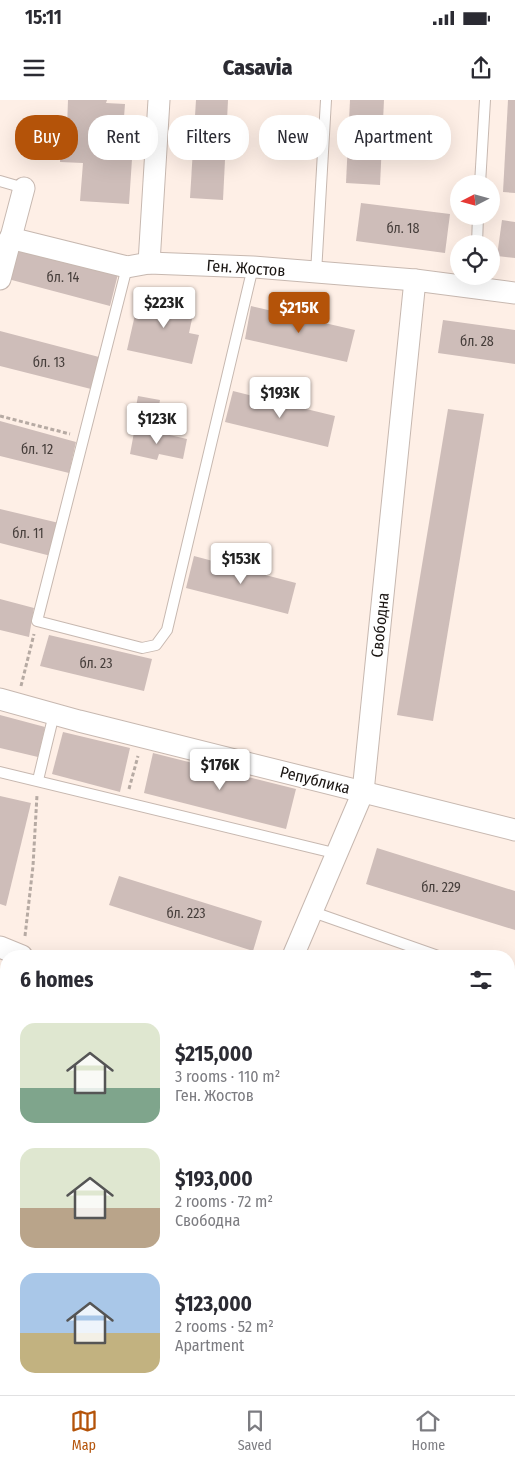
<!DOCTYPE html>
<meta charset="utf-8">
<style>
body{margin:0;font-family:"Fira Sans Condensed",sans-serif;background:#f2f2f3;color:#2b2b33;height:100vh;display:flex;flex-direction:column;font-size:19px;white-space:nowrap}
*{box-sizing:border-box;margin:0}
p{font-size:16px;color:#7c7c81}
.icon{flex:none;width:28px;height:28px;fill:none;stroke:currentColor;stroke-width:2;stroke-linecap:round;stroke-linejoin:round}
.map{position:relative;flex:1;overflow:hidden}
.details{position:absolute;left:0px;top:850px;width:515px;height:445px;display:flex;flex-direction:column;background:#fff;border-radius:20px 20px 0 0;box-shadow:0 5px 20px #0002}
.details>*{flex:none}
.top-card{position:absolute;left:15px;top:15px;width:485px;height:45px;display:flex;gap:10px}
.needle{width:32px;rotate:264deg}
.tools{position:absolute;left:450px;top:75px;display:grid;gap:10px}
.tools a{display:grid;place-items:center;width:50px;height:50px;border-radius:50%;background:#fff;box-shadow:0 5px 20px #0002;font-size:25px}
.price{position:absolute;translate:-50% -42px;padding:0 11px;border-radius:5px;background:#fff;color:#222;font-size:16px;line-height:32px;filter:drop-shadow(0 1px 2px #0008)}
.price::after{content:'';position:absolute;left:50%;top:30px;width:15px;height:11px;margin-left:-8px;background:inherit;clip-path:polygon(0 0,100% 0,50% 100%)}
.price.active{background:#b45309;color:#fff}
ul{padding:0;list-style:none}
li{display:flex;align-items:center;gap:15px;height:125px;padding:0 20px}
li span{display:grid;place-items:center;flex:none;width:140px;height:100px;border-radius:15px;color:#555}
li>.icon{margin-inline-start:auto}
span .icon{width:60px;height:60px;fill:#fffc;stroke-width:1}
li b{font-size:21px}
h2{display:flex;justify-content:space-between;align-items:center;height:60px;padding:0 20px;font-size:21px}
.chip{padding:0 18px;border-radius:20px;background:#fff;box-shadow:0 5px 20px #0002;font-size:18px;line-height:45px}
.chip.active{background:#b45309;color:#fff}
.status{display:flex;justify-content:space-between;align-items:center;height:35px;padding:0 25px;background:#fff;direction:ltr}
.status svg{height:14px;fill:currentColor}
header{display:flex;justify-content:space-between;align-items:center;height:65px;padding:0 20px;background:#fff;font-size:22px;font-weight:800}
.dock{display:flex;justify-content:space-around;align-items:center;height:70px;border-top:1px solid #e1e1e2;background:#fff;font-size:14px;color:#7c7c81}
.dock a{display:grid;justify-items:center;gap:2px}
.dock .active{color:#b45309}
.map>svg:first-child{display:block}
</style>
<div class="status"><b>15:11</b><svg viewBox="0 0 49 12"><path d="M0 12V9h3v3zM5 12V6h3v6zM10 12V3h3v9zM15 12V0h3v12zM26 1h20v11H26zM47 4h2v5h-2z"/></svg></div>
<header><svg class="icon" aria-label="menu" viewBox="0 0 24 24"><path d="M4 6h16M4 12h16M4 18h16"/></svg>Casavia<svg class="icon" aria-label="share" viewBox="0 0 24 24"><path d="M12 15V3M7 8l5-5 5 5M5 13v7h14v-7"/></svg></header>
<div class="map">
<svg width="515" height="1295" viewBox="0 0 515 1295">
<rect width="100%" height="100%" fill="#feefe6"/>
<polygon fill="#f8e2d5" points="509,1195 515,1200 515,1295 398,1295 390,1289 509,1289"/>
<polygon fill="#cef1c6" points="0,1280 6,1284 6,1289 12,1289 20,1295 0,1295"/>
<g fill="#cebdb9">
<polygon points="68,0 107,0 106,3 125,4 122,43 133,44 129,104 80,101 83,63 60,62 62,27 67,28"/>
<polygon points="196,0 228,0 223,100 190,98"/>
<polygon points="350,0 384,0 380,85 346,83"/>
<polygon points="508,0 515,0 515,93 503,92"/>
<polygon points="361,103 450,114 445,153 356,141"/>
<polygon points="502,120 515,122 515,158 497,156"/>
<polygon points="17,148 118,174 110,206 8,179"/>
<polygon points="140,193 195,205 189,233 199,235 192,264 127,250"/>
<polygon points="251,206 355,230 347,262 245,239"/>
<polygon points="443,220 515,230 515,264 438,253"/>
<polygon points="0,231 99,257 91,289 0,266"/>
<polygon points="233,291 335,316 328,347 225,322"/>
<polygon points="138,296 160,300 157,317 135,312"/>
<polygon points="448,309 484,314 433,621 397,615"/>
<polygon points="0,321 76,342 69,373 0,356"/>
<polygon points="135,327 187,339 183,359 159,354 157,360 130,354"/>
<polygon points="0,409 59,423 51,456 0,443"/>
<polygon points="194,456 296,483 288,514 186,488"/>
<polygon points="0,499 34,508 29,537 0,530"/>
<polygon points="49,535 152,559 144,591 40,566"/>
<polygon points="0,615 45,627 38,657 0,648"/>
<polygon points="63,632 130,648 120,692 52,674"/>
<polygon points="153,653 296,689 286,729 144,693"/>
<polygon points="0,696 31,703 6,806 0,804"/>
<polygon points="377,748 515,791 515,830 366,784"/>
<polygon points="119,776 262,821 253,851 109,805"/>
<polygon points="6,996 6,1031 0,1027 0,1006"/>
<polygon points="0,1147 6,1151 6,1191 0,1187"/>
<polygon points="412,1289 476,1289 485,1295 421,1295"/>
</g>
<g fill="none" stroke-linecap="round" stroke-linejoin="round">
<defs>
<g id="lane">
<polyline points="0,81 24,88"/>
<polyline points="480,84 485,0"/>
<polyline points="477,144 478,116"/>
<polyline points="127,167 37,521 142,548 156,545 167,530 253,167"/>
<polyline points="316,173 326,0"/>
<polyline points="0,672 338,754"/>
<polyline points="38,680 54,614"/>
<polyline points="313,812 438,856"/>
<polyline points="509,881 515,883"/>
<polyline points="0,927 6,914"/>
<polyline points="509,1137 515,1142"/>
</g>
<g id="street">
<polyline points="10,138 127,167 149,163 253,167 415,180 515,193"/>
<polyline points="149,163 159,0"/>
<polyline points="0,179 24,88"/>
<polyline points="0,599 79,621 515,730"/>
<polyline points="0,847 22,856"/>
<polyline points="293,856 363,692 415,180"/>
<polyline points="0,1042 6,1046"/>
<polyline points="509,1182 515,1187"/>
<polyline points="0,1230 6,1235"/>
<polyline points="79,1289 87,1295"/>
</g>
</defs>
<use href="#lane" stroke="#c7b8b0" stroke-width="12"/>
<use href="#street" stroke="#c7b8b0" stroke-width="23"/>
<g stroke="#b6aaa3" stroke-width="3" stroke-dasharray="4 2.5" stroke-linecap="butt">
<polyline points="0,316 70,334"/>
<polyline points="21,586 34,534"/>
<polyline points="129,689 138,656"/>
<polyline points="25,836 33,766 37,695"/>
<polyline points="509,981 515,973"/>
<polyline points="277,1289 285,1295"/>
<polyline points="144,1295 149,1289"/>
<polyline points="241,1295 246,1289"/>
</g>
<use href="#lane" stroke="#fff" stroke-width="10"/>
<use href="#street" stroke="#fff" stroke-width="21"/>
</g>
<g text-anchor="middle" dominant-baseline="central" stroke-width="4.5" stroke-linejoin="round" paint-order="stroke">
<g font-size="14" fill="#463e3b">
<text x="403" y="128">бл. 18</text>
<text x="63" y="177">бл. 14</text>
<text x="477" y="241">бл. 28</text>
<text x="49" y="262">бл. 13</text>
<text x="37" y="349">бл. 12</text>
<text x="28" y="433">бл. 11</text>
<text x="96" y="563">бл. 23</text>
<text x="441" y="787">бл. 229</text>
<text x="186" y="813">бл. 223</text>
</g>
<g font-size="16" fill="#191411" stroke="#fff">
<text transform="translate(246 168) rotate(4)">Ген. Жостов</text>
<text transform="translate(380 525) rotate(-84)">Свободна</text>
<text transform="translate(315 680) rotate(14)">Република</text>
</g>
</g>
</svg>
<div class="tools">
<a><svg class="needle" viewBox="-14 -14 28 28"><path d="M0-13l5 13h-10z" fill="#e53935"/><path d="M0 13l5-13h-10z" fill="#7c7c81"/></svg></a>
<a><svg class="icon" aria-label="locate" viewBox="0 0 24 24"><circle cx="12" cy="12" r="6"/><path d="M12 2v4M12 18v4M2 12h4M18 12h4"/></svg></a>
</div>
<b class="price" style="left:164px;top:229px">$223K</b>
<b class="price active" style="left:299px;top:234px">$215K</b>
<b class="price" style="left:280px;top:319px">$193K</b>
<b class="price" style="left:157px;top:345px">$123K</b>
<b class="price" style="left:241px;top:485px">$153K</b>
<b class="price" style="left:220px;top:691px">$176K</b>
<div class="top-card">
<a class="chip active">Buy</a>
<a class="chip">Rent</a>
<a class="chip">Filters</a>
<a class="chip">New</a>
<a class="chip">Apartment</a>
</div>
<section class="details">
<h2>6 homes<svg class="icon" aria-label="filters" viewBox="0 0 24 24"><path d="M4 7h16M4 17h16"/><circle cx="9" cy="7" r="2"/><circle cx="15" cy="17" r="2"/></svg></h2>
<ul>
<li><span style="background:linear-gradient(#dfe7d0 65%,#7fa58c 0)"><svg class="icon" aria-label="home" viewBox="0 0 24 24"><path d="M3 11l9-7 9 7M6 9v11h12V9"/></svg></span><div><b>$215,000</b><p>3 rooms · 110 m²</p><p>Ген. Жостов</p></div></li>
<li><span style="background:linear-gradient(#dfe7d0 60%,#b9a48a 0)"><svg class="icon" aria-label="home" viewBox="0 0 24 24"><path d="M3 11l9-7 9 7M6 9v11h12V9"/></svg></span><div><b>$193,000</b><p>2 rooms · 72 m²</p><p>Свободна</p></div></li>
<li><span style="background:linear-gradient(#a9c7e8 60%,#c2b280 0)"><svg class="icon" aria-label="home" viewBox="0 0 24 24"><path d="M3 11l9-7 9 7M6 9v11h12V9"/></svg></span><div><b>$123,000</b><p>2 rooms · 52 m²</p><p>Apartment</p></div></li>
</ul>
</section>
</div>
<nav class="dock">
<a class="active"><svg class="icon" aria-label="map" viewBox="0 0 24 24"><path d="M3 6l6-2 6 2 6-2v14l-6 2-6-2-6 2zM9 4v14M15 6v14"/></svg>Map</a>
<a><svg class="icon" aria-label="saved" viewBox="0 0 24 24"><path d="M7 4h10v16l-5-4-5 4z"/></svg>Saved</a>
<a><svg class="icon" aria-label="home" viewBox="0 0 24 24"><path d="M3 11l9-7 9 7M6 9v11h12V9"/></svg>Home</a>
</nav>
